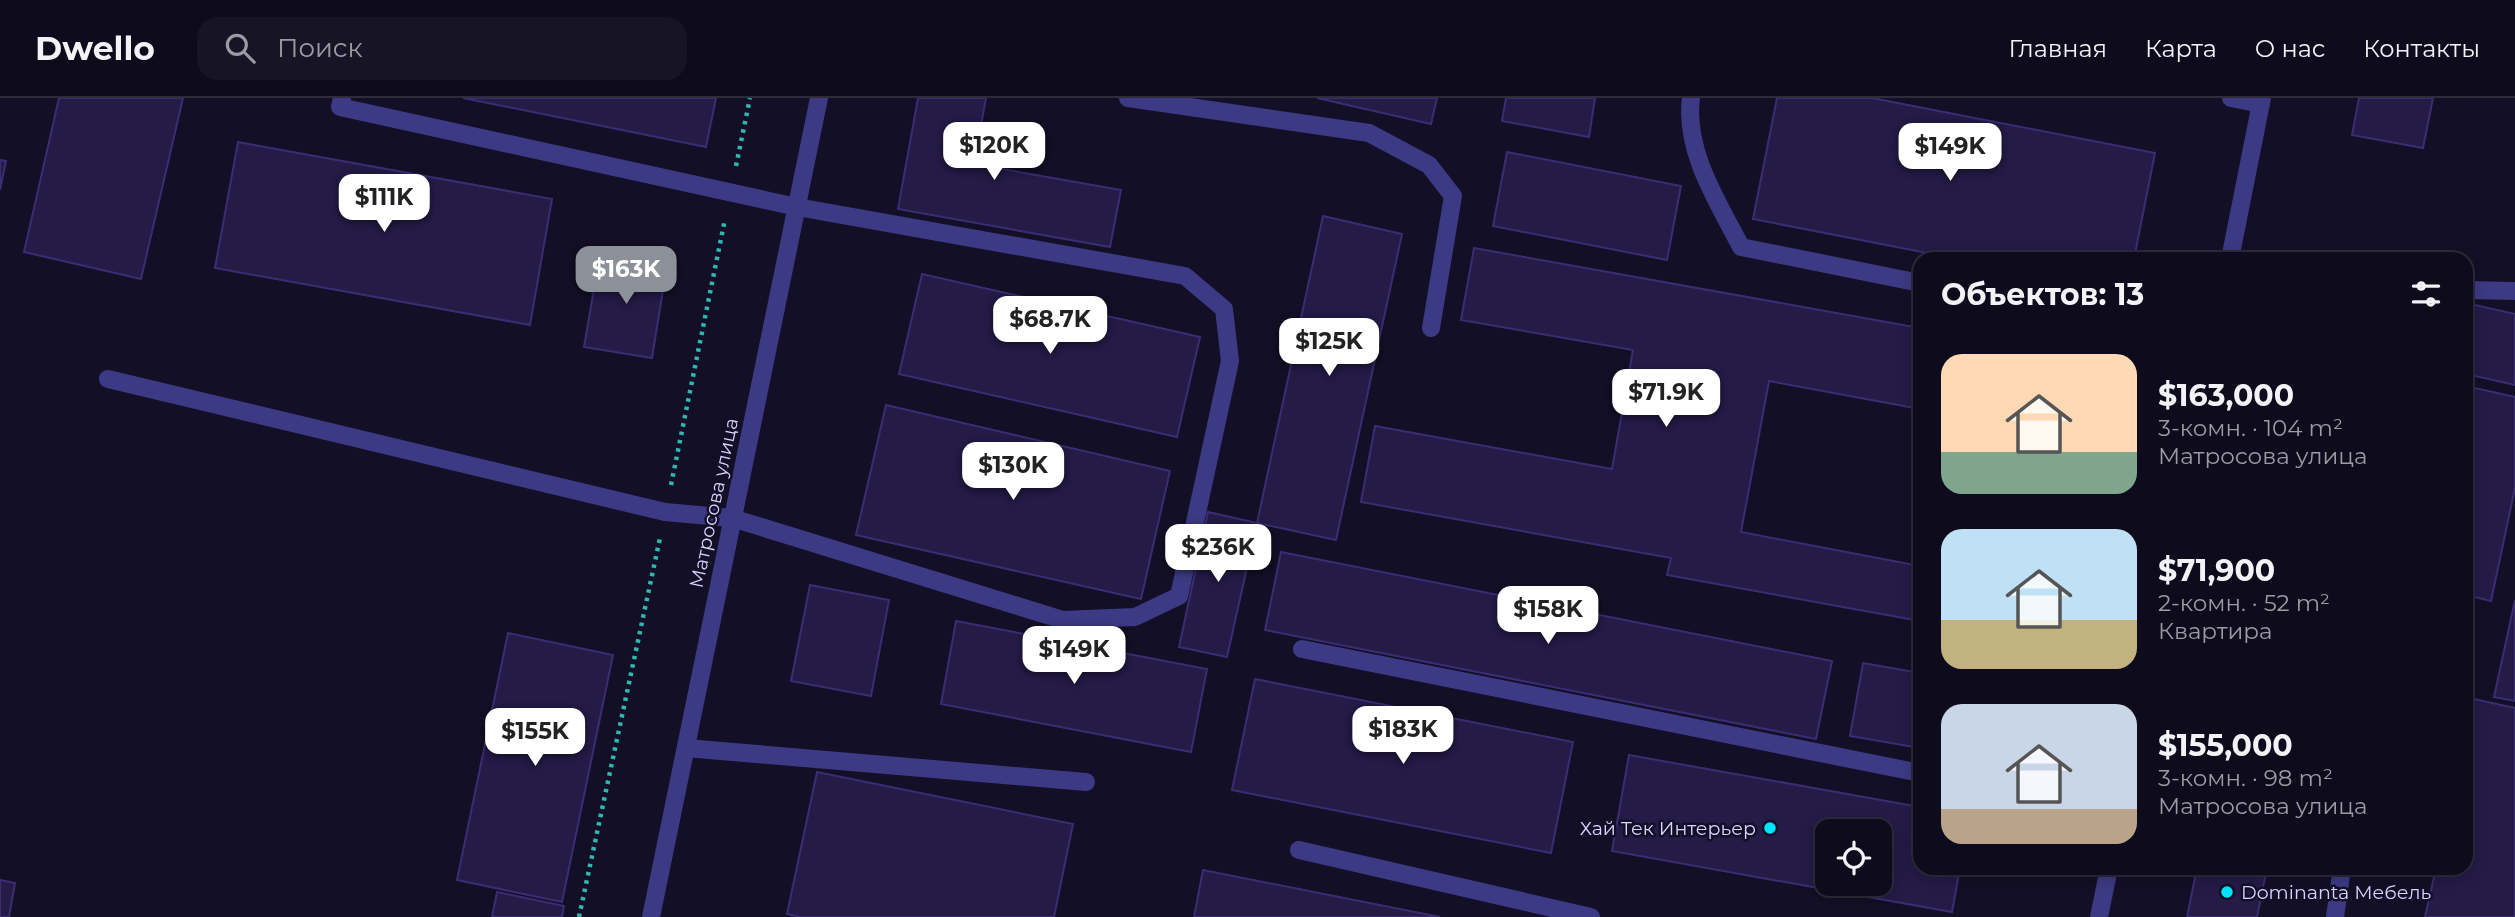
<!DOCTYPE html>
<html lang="ru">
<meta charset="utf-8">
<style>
body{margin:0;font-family:Montserrat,sans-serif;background:#171425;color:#f1f3f6;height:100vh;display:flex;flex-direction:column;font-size:26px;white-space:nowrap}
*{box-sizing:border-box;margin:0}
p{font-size:23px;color:#9b9ba3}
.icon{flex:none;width:38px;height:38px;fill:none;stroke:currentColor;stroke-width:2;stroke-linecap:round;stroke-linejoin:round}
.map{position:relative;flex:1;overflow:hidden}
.side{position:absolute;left:1913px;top:154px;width:560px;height:623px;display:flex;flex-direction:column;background:#0e0b1c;border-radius:21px;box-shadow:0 4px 18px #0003,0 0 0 2px #2e2b3b}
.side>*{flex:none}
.buttons{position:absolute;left:1815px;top:721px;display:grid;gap:14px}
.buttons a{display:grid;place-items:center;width:77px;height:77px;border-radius:14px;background:#0e0b1c;box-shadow:0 4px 18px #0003,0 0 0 2px #2e2b3b;font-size:35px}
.price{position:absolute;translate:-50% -60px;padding:0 16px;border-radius:14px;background:#fff;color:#222;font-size:23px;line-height:46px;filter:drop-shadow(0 2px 4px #0008)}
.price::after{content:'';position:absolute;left:50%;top:42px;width:21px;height:16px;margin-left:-10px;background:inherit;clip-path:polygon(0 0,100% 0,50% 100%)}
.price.on{background:#8c9099;color:#fff}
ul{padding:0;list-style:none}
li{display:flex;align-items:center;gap:21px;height:175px;padding:0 28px}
li span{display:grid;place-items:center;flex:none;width:196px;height:140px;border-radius:21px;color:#555}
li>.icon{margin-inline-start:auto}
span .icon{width:84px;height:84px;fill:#fffc;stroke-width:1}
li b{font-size:30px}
h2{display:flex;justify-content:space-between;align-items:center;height:84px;padding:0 28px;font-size:30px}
header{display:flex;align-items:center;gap:42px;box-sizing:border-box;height:98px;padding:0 35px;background:#0e0b1c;border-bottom:2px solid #2e2b3b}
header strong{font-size:33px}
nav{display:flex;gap:38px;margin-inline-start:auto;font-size:24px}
.search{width:490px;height:63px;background:#171425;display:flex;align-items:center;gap:18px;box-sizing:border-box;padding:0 24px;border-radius:21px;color:#9b9ba3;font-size:26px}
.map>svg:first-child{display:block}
</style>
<header>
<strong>Dwello</strong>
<div class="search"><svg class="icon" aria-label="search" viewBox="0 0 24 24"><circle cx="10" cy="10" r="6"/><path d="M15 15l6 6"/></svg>Поиск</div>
<nav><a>Главная</a><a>Карта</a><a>О нас</a><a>Контакты</a></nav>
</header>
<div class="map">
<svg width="2515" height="819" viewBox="0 0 2515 819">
<rect width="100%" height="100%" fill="#130f26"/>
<g fill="#241b47" stroke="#3b2d73" stroke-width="2" fill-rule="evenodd">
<polygon points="59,0 183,0 141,181 24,154"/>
<polygon points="463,0 716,0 706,49"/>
<polygon points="918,0 986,0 974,66 1121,92 1110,149 898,111"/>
<polygon points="1317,0 1437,0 1431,26"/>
<polygon points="1506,0 1595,0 1589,39 1502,23"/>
<polygon points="1777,0 1872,0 2155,55 2134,161 1958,161 1753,121"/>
<polygon points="2359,0 2433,0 2423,50 2352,37"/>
<polygon points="238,44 552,101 530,227 215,170"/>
<polygon points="1507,54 1681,88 1667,162 1493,128"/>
<polygon points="0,62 6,63 0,92"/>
<polygon points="1323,118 1402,136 1336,442 1257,425"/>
<polygon points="1474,150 1920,230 1920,311 1769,283 1741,434 1920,468 1920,523 1667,477 1671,460 1361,404 1375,328 1612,371 1633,252 1461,222"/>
<polygon points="600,156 667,167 652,260 584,249"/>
<polygon points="922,176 1200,239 1177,339 899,276"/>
<polygon points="2466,205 2515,216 2515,287 2466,276"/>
<polygon points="2466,288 2515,299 2515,390 2491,503 2466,497"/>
<polygon points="886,307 1170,373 1141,501 856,437"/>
<polygon points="1208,414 1257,425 1227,559 1179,549"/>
<polygon points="1281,454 1832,563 1816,641 1265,532"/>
<polygon points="810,487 889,502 871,598 791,583"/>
<polygon points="2515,502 2515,603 2494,599"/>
<polygon points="956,523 1207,571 1191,654 941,606"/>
<polygon points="508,535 613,557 562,804 457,782"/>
<polygon points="1863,565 1920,575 1920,650 1850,638"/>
<polygon points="1255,581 1573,644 1551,755 1232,692"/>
<polygon points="2474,601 2515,610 2515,819 2425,819 2436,770 2466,770 2466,636"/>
<path d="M1629 657 1920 709V770H1960L1952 814 1612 753ZM1827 733H1880V786H1827Z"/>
<polygon points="817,674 1073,726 1054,819 800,819 787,816"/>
<polygon points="2197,770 2267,770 2257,819 2187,819"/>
<polygon points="1203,772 1440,819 1194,819"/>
<polygon points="0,782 15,785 9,819 0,819"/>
<polygon points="497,794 564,808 562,819 492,819"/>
</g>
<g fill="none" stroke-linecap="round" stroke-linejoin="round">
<g stroke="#2fb8b0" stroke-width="4.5" stroke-dasharray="3.5 5" stroke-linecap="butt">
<polyline points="736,68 750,0"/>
<polyline points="671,387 725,121"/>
<polyline points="579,819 660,440"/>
</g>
<g stroke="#3d3a85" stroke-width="18">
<polyline points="1128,0 1369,35 1429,67 1453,98 1431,230"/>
<path d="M1691 0C1684 53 1718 104 1741 149L1920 185"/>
<polyline points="2231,0 2261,6"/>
<polyline points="2230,161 2262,0"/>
<polyline points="2466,192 2515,193"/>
<polyline points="108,281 665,414 732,420 1063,522 1135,519 1179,498 1230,263 1224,211 1185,178 797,109 340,9 342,0"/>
<polyline points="1302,551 1920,675"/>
<polyline points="686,650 1086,684"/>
<polyline points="1299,752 1591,819"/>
<polyline points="651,819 819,0"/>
<polyline points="2099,819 2109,770"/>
<polyline points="2335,819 2342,770"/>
</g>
</g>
<g fill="#00e5ff" stroke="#130f26" stroke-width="2.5">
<circle cx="1770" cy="730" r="7"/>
<circle cx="2227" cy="794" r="7"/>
</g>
<g text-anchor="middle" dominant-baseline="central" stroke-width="5" stroke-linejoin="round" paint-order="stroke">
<g font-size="19" fill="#d9d4ff" stroke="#130f26">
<text transform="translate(714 405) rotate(-78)">Матросова улица</text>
</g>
<g font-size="19" fill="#d9d4ff" stroke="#130f26" text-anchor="end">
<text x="1756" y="730">Хай Тек Интерьер</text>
<text x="2241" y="794" text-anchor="start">Dominanta Мебель</text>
</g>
</g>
</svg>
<div class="buttons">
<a><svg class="icon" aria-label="locate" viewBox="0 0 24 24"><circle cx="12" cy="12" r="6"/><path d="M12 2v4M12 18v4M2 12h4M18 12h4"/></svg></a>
</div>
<b class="price" style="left:994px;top:84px">$120K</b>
<b class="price" style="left:1950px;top:85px">$149K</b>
<b class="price" style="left:384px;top:136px">$111K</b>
<b class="price on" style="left:626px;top:208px">$163K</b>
<b class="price" style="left:1050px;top:258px">$68.7K</b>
<b class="price" style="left:1329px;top:280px">$125K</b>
<b class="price" style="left:1666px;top:331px">$71.9K</b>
<b class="price" style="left:1013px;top:404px">$130K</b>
<b class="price" style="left:1218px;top:486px">$236K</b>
<b class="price" style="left:1548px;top:548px">$158K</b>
<b class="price" style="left:1074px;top:588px">$149K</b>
<b class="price" style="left:1403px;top:668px">$183K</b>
<b class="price" style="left:535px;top:670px">$155K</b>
<section class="side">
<h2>Объектов: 13<svg class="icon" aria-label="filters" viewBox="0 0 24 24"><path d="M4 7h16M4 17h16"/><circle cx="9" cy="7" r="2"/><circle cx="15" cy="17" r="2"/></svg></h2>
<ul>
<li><span style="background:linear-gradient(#ffd9b3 70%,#7fa58c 0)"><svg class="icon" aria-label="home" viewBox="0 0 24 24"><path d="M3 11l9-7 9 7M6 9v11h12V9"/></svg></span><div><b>$163,000</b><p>3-комн. · 104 m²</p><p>Матросова улица</p></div></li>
<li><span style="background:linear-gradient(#bfe0f5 65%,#c2b280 0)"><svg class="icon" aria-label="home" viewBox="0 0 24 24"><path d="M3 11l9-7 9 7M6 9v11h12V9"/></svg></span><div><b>$71,900</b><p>2-комн. · 52 m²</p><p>Квартира</p></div></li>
<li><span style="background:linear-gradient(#c9d6e8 75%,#b9a48a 0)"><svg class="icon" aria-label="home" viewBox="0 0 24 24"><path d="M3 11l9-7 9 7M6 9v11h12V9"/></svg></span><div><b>$155,000</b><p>3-комн. · 98 m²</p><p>Матросова улица</p></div></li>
</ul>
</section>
</div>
